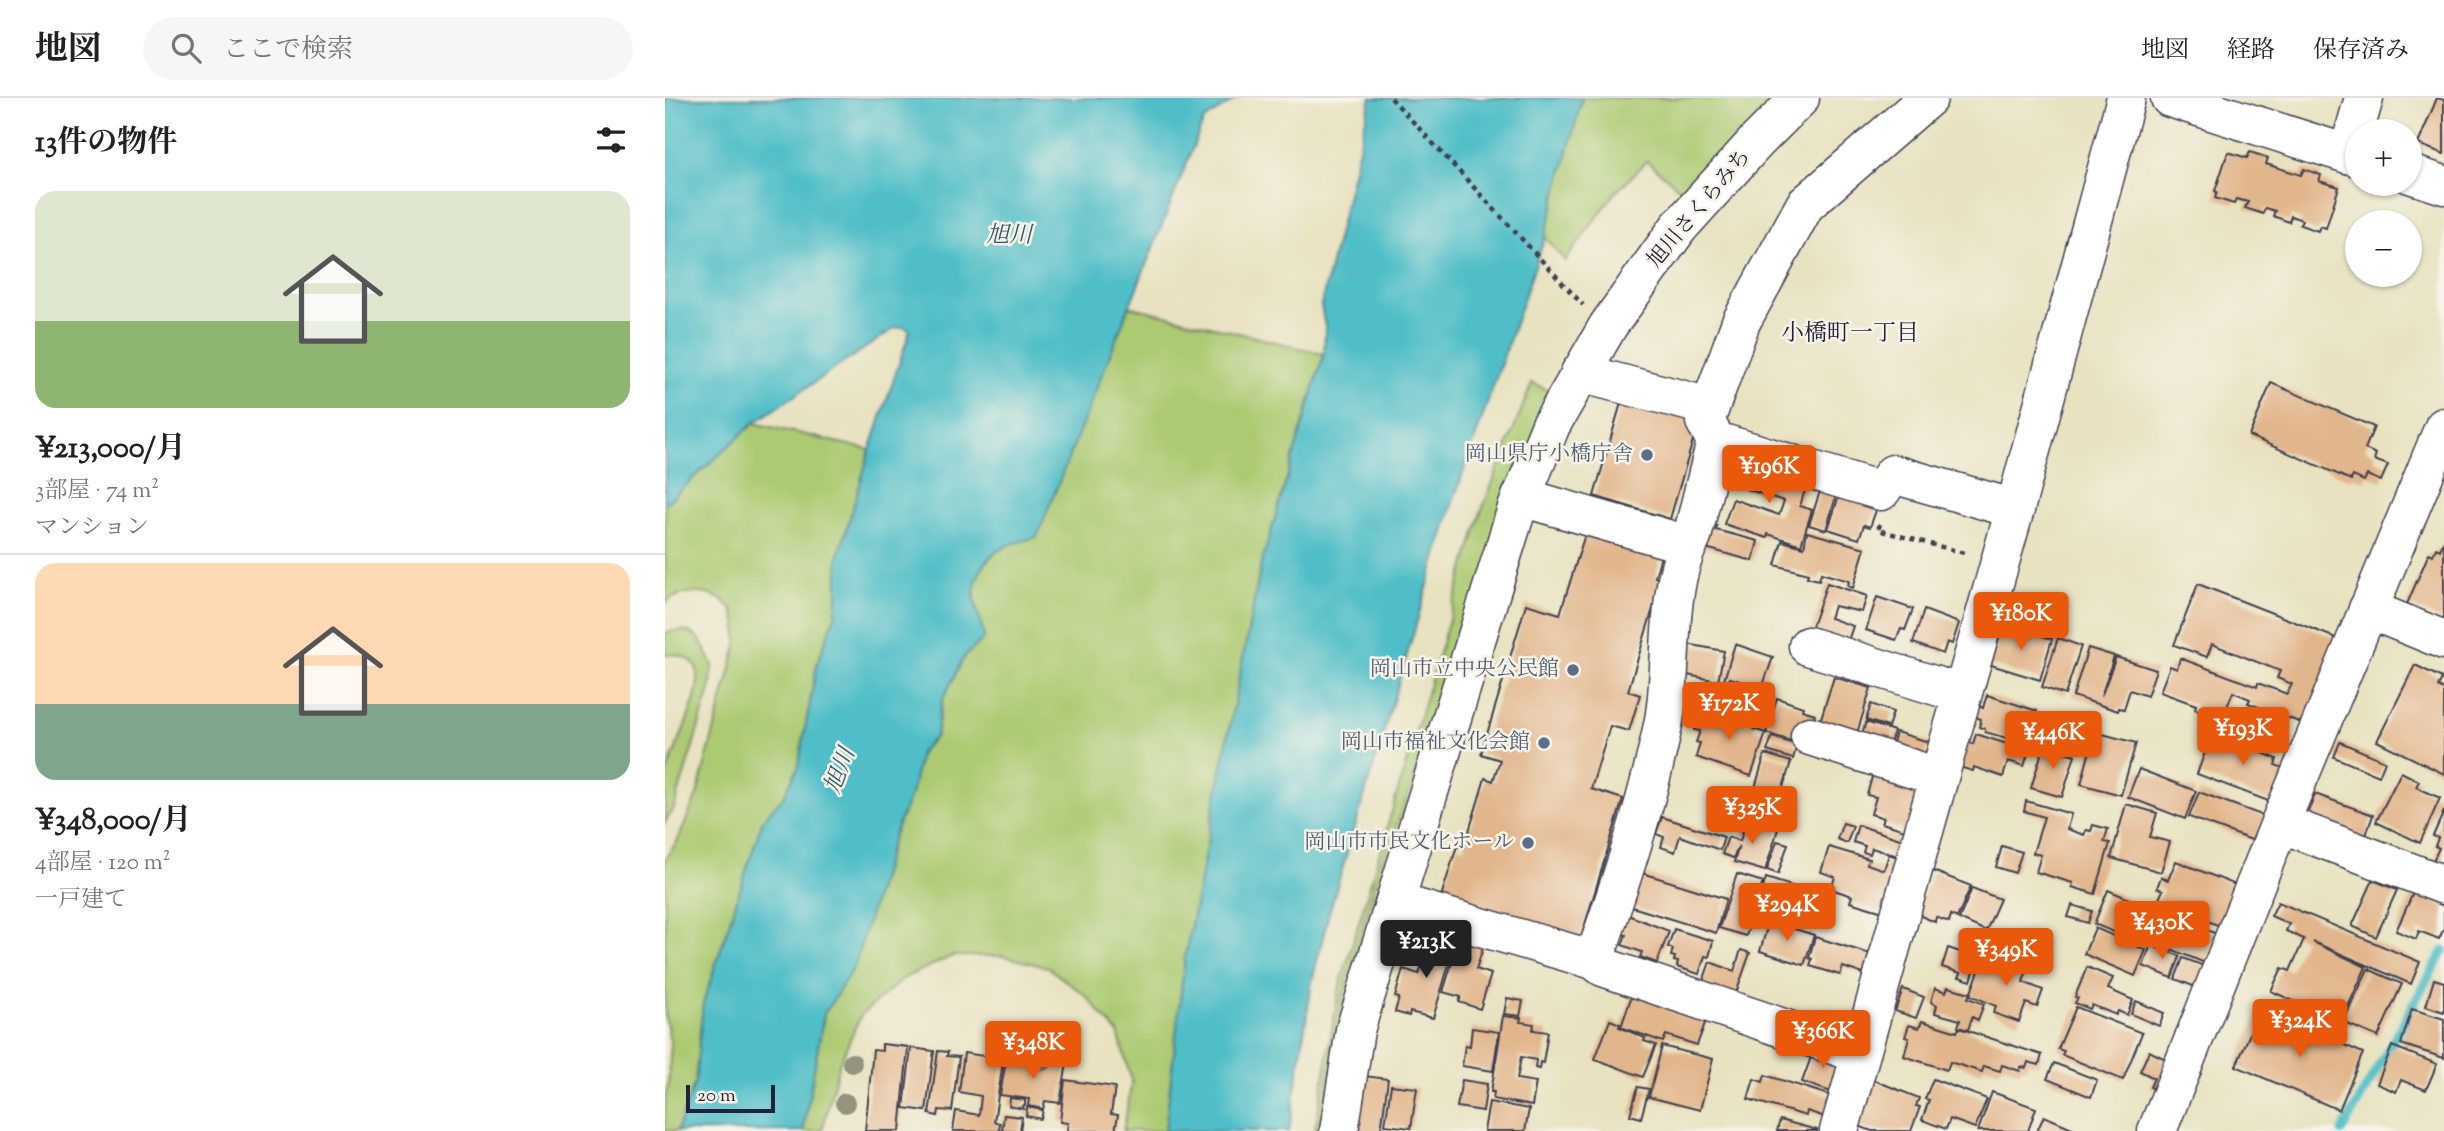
<!DOCTYPE html>
<html lang="ja">
<meta charset="utf-8">
<style>
body{margin:0;font-family:"Sorts Mill Goudy","Noto Serif JP",serif;background:#f6f6f6;color:#222;height:100vh;display:flex;flex-direction:column;font-size:26px;white-space:nowrap}
*{box-sizing:border-box;margin:0}
p{font-size:23px;color:#767676}
.icon{flex:none;width:38px;height:38px;fill:none;stroke:currentColor;stroke-width:2;stroke-linecap:round;stroke-linejoin:round}
.map{position:relative;flex:1;overflow:hidden}
.sheet{display:flex;flex-direction:column;background:#fff;width:665px}
.sheet>*{flex:none}
.controls{position:absolute;left:1680px;top:21px;display:grid;gap:14px}
.controls a{display:grid;place-items:center;width:77px;height:77px;border-radius:50%;background:#fff;box-shadow:0 2px 5px #0004;font-size:35px}
.scale{position:absolute;left:21px;bottom:18px;width:89px;box-sizing:border-box;padding-left:7px;border:4px solid #22223b;border-top:0;font-size:19px;line-height:24px;white-space:nowrap;color:#22223b;-webkit-text-stroke:5px #f7f3e8;paint-order:stroke}
.price{position:absolute;translate:-50% -60px;padding:0 16px;border-radius:7px;background:#ea580c;color:#fff;font-size:23px;line-height:46px;filter:drop-shadow(0 2px 4px #0008)}
.price::after{content:'';position:absolute;left:50%;top:42px;width:21px;height:16px;margin-left:-10px;background:inherit;clip-path:polygon(0 0,100% 0,50% 100%)}
.price.current{background:#222;color:#fff}
ul{padding:0;list-style:none}
li{display:grid;align-content:center;gap:14px;height:371px;padding:0 35px}
li+li{border-top:2px solid #e0e0e0}
li span{display:grid;place-items:center;height:217px;border-radius:21px;color:#555}
li>.icon{margin-inline-start:auto}
span .icon{width:126px;height:126px;fill:#fffc;stroke-width:1}
li b{font-size:30px}
h2{display:flex;justify-content:space-between;align-items:center;height:84px;padding:0 35px;font-size:30px}
header{display:flex;align-items:center;gap:42px;box-sizing:border-box;height:98px;padding:0 35px;background:#fff;border-bottom:2px solid #e0e0e0}
header strong{font-size:33px}
nav{display:flex;gap:38px;margin-inline-start:auto;font-size:24px}
.search{width:490px;height:63px;background:#f6f6f6;display:flex;align-items:center;gap:18px;box-sizing:border-box;padding:0 24px;border-radius:38px;color:#767676;font-size:26px}
main{display:flex;flex:1;min-height:0}
.map>svg:first-child{display:block}
</style>
<header>
<strong>地図</strong>
<div class="search"><svg class="icon" aria-label="search" viewBox="0 0 24 24"><circle cx="10" cy="10" r="6"/><path d="M15 15l6 6"/></svg>ここで検索</div>
<nav><a>地図</a><a>経路</a><a>保存済み</a></nav>
</header>
<main>
<section class="sheet">
<h2>13件の物件<svg class="icon" aria-label="filters" viewBox="0 0 24 24"><path d="M4 7h16M4 17h16"/><circle cx="9" cy="7" r="2"/><circle cx="15" cy="17" r="2"/></svg></h2>
<ul>
<li><span style="background:linear-gradient(#dfe7d0 60%,#8fb573 0)"><svg class="icon" aria-label="home" viewBox="0 0 24 24"><path d="M3 11l9-7 9 7M6 9v11h12V9"/></svg></span><div><b>¥213,000/月</b><p>3部屋 · 74 m²</p><p>マンション</p></div></li>
<li><span style="background:linear-gradient(#ffd9b3 65%,#7fa58c 0)"><svg class="icon" aria-label="home" viewBox="0 0 24 24"><path d="M3 11l9-7 9 7M6 9v11h12V9"/></svg></span><div><b>¥348,000/月</b><p>4部屋 · 120 m²</p><p>一戸建て</p></div></li>
</ul>
</section>
<div class="map">
<svg width="1779" height="1033" viewBox="0 0 1779 1033">
<rect width="100%" height="100%" fill="#f7f3e8"/>
<filter id="ink" filterUnits="userSpaceOnUse"><feTurbulence type="fractalNoise" baseFrequency=".0143" numOctaves="2"/><feDisplacementMap in="SourceGraphic" scale="14" xChannelSelector="R" yChannelSelector="G"/><feConvolveMatrix kernelMatrix="1 2 1 2 8 2 1 2 1" color-interpolation-filters="sRGB"/></filter>
<filter id="wash" filterUnits="userSpaceOnUse"><feTurbulence type="fractalNoise" baseFrequency=".00686" numOctaves="4" result="noise"/><feDisplacementMap in="SourceGraphic" scale="28" xChannelSelector="R" yChannelSelector="G"/><feGaussianBlur stdDeviation="1.57" result="paint"/><feColorMatrix in="noise" values="0 0 0 0 0 0 0 0 0 0 0 0 0 0 0 0 0 1.4 0 .05"/><feComposite in="paint" operator="in"/></filter>
<g filter="url(#wash)">
<rect width="100%" height="100%" fill="#e8e2c0"/>
<g fill="#acca72" stroke="#677656" stroke-width="2">
<polygon points="917,0 1119,0 1023,98 982,63 950,95 900,163 880,139"/>
<path d="M464 208 659 256 596 467 520 859 500 1033H458L467 984 453 935 420 897 382 869 338 858H287L239 880 196 917 174 966 157 1033H138L159 916 189 869 229 736 247 693 255 655 271 638 277 603 299 559 319 540C317 527 313 515 310 503 306 482 321 457 340 449 350 444 362 442 372 438Z"/>
<polygon points="867,285 885,293 762,648 716,768 680,892 655,1033 650,1033 674,891 816,414"/>
<path d="M89 325 205 352 173 460V491L170 518 152 566 133 670 119 698 98 721 38 906 30 984 12 1033H0V999L3 988 6 947 0 919V761L13 742 32 697 72 547C72 536 73 524 68 514 57 492 16 488 0 506V406Z"/>
<path d="M15 532 24 534 34 540 48 567 45 592 9 710 0 725C0 711 0 694 0 681 6 655 40 594 32 572 28 558 12 556 0 556V535Z"/>
</g>
<g fill="#50bec8" stroke="#397082" stroke-width="2">
<path d="M0 0H573L539 22 372 439C362 442 350 444 340 449 321 457 306 482 310 503 313 516 317 527 319 540L299 559 277 603 271 638 255 655 247 693 229 736 189 869 159 916 138 1033H12L30 984 38 906 98 721 119 698 133 670 152 566 170 518 173 491V460L205 352 245 233 240 229 230 230 89 325 0 406Z"/>
<polygon points="706,0 917,0 880,139 788,404 664,815 647,883 624,1033 500,1033 520,859 596,467 659,256 660,229 656,207"/>
</g>
<g fill="none" stroke-linecap="round" stroke-linejoin="round">
<polyline stroke="#50bec8" stroke-width="9" points="1677,1033 1779,852"/>
</g>
<g id="blocks">
<g fill="#e2b68c">
<polygon points="1772,0 1779,2 1779,56 1753,46"/>
<polygon points="1563,54 1582,60 1585,54 1603,60 1601,66 1636,77 1639,71 1656,77 1654,83 1674,89 1661,130 1655,128 1653,133 1635,127 1637,122 1626,118 1624,124 1608,118 1610,113 1600,110 1598,116 1580,110 1583,104 1571,101 1569,106 1550,100 1552,94 1550,93"/>
<polygon points="1606,285 1709,329 1700,351 1711,356 1709,362 1723,367 1716,383 1702,377 1699,383 1688,378 1686,382 1584,338"/>
<polygon points="958,298 1036,315 1005,421 929,398"/>
<polygon points="1069,363 1099,373 1096,380 1107,384 1109,375 1142,386 1135,408 1147,412 1136,447 1103,436 1102,440 1059,426 1068,401 1114,417 1119,403 1062,385"/>
<polygon points="1157,387 1173,392 1161,432 1144,427"/>
<polygon points="1176,392 1214,404 1205,429 1199,427 1194,441 1163,431"/>
<polygon points="1043,426 1052,428 1051,432 1093,443 1088,463 1037,449"/>
<polygon points="921,433 996,458 990,479 997,481 963,593 975,597 964,633 945,628 926,691 958,701 915,843 775,802 792,748 799,750 820,680 828,683 835,662 816,656 861,506 895,516"/>
<polygon points="1142,434 1200,450 1188,490 1183,488 1184,483 1156,475 1154,482 1142,479 1143,476 1110,467 1117,443 1139,449"/>
<polygon points="1779,443 1779,523 1742,506 1764,455 1768,457 1771,450 1775,452"/>
<polygon points="1162,485 1202,498 1197,514 1169,508 1165,520 1188,528 1182,546 1145,534"/>
<polygon points="1533,486 1676,542 1642,627 1583,605 1585,601 1568,594 1557,621 1530,611 1531,607 1495,594 1505,568 1512,571 1515,560 1592,589 1593,585 1622,596 1627,586 1612,580 1615,573 1547,546 1542,559 1509,547"/>
<polygon points="1212,499 1248,511 1240,532 1236,531 1231,542 1201,532"/>
<polygon points="1259,512 1294,525 1287,546 1282,544 1278,556 1248,545"/>
<polygon points="1338,526 1387,541 1375,582 1326,567"/>
<polygon points="1393,540 1416,548 1400,597 1377,589"/>
<polygon points="1022,546 1059,553 1053,583 1017,576"/>
<polygon points="1070,546 1108,559 1097,590 1065,580 1064,583 1059,582"/>
<polygon points="1423,550 1449,558 1436,599 1451,559 1491,572 1482,598 1465,592 1459,611 1454,610 1453,613 1408,598"/>
<polygon points="1750,567 1777,580 1773,589 1779,592 1779,676 1712,643"/>
<polygon points="1169,579 1206,590 1188,648 1151,636"/>
<polygon points="1322,597 1372,613 1370,618 1375,620 1367,647 1320,634 1320,631 1314,629 1316,621 1311,619 1314,608 1318,610"/>
<polygon points="1112,600 1138,609 1137,612 1150,616 1139,647 1101,635"/>
<polygon points="1206,606 1228,614 1223,629 1201,622"/>
<polygon points="1037,611 1058,618 1056,624 1061,626 1064,617 1082,623 1082,629 1084,622 1091,625 1088,631 1101,635 1086,678 1031,659 1035,645 1031,644 1035,633 1029,632"/>
<polygon points="1201,624 1229,633 1221,657 1193,648"/>
<polygon points="1573,632 1595,640 1590,652 1612,661 1610,667 1624,672 1611,706 1532,676 1546,638 1568,645"/>
<polygon points="1231,634 1264,644 1260,658 1224,657"/>
<polygon points="1430,634 1471,645 1456,697 1416,686"/>
<polygon points="1311,636 1364,653 1359,668 1343,663 1338,679 1309,669 1308,673 1294,669 1302,644 1308,646"/>
<polygon points="1107,639 1132,647 1128,661 1102,653"/>
<polygon points="1675,644 1720,663 1714,678 1669,659"/>
<polygon points="1379,647 1410,657 1397,699 1366,690"/>
<polygon points="1100,656 1126,664 1114,702 1110,701 1106,717 1084,710"/>
<polygon points="1210,668 1258,681 1243,733 1217,725 1219,720 1206,716 1211,699 1202,697"/>
<polygon points="1474,671 1531,693 1520,721 1463,699"/>
<polygon points="1736,674 1754,683 1751,689 1775,700 1755,745 1711,724"/>
<polygon points="1534,694 1602,719 1592,744 1524,719"/>
<polygon points="1650,696 1708,717 1699,743 1640,722"/>
<polygon points="1361,703 1406,716 1402,731 1419,737 1421,732 1426,733 1428,727 1443,731 1439,744 1445,745 1430,796 1407,789 1408,785 1371,774 1376,757 1368,755 1379,719 1359,713"/>
<polygon points="1461,706 1492,715 1485,739 1505,744 1496,774 1446,760"/>
<polygon points="1779,713 1779,771 1767,765 1774,750 1770,748 1773,740 1768,738"/>
<polygon points="997,719 1059,739 1055,752 1015,738 1010,754 996,749 999,739 991,736"/>
<polygon points="1081,722 1113,731 1100,773 1069,764 1074,748 1068,760 1057,756 1063,739 1075,743"/>
<polygon points="1178,725 1188,728 1182,745 1172,741"/>
<polygon points="1193,727 1241,743 1236,759 1207,750 1205,756 1198,754 1200,748 1188,744"/>
<polygon points="1112,743 1123,746 1113,776 1102,772"/>
<polygon points="1337,748 1357,754 1350,775 1331,769"/>
<polygon points="1164,749 1204,761 1202,766 1219,772 1224,756 1235,760 1218,814 1185,804 1187,798 1166,791 1170,779 1156,774"/>
<polygon points="1511,763 1571,787 1555,828 1493,803 1498,792 1492,790 1496,779 1503,782"/>
<polygon points="1268,773 1306,788 1292,820 1286,817 1284,824 1271,819 1270,824 1251,816"/>
<polygon points="974,774 1061,801 1051,835 964,808"/>
<polygon points="1072,776 1098,784 1081,838 1054,830"/>
<polygon points="1101,780 1146,794 1136,829 1090,815"/>
<polygon points="1708,782 1732,792 1711,839 1687,828"/>
<polygon points="1307,790 1335,801 1321,833 1294,821"/>
<polygon points="1443,792 1476,806 1461,839 1429,826"/>
<polygon points="1748,795 1779,808 1779,830 1774,841 1754,833 1751,841 1731,833"/>
<polygon points="1613,804 1755,864 1746,886 1648,844 1701,869 1676,924 1606,893 1617,870 1625,873 1639,841 1621,833 1624,826 1606,818"/>
<polygon points="1479,806 1552,836 1540,865 1466,835"/>
<polygon points="1407,807 1427,813 1423,825 1403,819"/>
<polygon points="960,816 1004,833 992,865 975,859 977,854 957,847 961,837 954,835"/>
<polygon points="1104,823 1149,837 1139,867 1095,853"/>
<polygon points="1430,830 1481,852 1470,878 1419,856"/>
<polygon points="1009,831 1048,843 1044,859 1040,858 1034,876 1012,869 1013,864 1009,863 1010,859 1006,858 1008,851 1003,849"/>
<polygon points="766,836 791,843 768,920 745,914 744,918 730,914 734,900 730,899 738,871 754,876"/>
<polygon points="795,839 819,847 811,871 826,876 815,911 794,904 796,899 778,894"/>
<polygon points="1150,839 1208,857 1201,877 1178,869 1175,877 1145,868 1147,861 1144,860"/>
<polygon points="1486,847 1515,858 1507,880 1478,868"/>
<polygon points="1283,850 1313,860 1306,883 1294,879 1296,875 1277,869"/>
<polygon points="1076,852 1085,855 1071,895 1036,889 1045,864 1069,873"/>
<polygon points="1320,857 1326,859 1324,867 1336,872 1341,858 1364,867 1358,884 1378,892 1372,909 1361,905 1354,924 1328,915 1331,908 1305,897"/>
<polygon points="1518,860 1542,869 1533,890 1510,881"/>
<polygon points="1422,869 1448,880 1443,891 1468,902 1462,917 1453,913 1451,917 1427,907 1425,911 1410,905 1413,900 1410,899"/>
<polygon points="1703,871 1737,886 1713,939 1678,924"/>
<polygon points="1769,881 1779,884 1779,914 1761,908"/>
<polygon points="1283,889 1305,895 1303,900 1319,906 1313,922 1307,919 1303,932 1293,929 1295,922 1270,915 1272,907 1266,904 1270,890 1281,894"/>
<polygon points="969,891 1043,917 1032,947 1001,937 998,944 956,929"/>
<polygon points="1238,891 1259,899 1251,920 1230,913"/>
<polygon points="842,900 858,903 855,918 839,916"/>
<polygon points="1471,903 1499,915 1494,928 1466,916"/>
<polygon points="1411,909 1477,935 1458,982 1397,957 1399,953 1393,951"/>
<polygon points="1747,911 1779,921 1779,960 1736,946"/>
<polygon points="1595,912 1626,925 1630,915 1646,922 1642,931 1698,955 1674,1012 1571,968"/>
<polygon points="838,918 856,920 855,924 869,926 868,932 883,934 878,965 875,964 874,971 870,970 871,962 856,959 852,981 871,984 867,1008 828,1001 829,994 826,994"/>
<polygon points="945,922 955,926 954,929 980,940 979,943 991,947 978,979 930,961"/>
<polygon points="1257,923 1292,934 1294,930 1377,957 1374,967 1363,964 1361,970 1356,969 1355,973 1337,967 1335,973 1319,968 1317,974 1285,964 1282,972 1239,958 1244,940 1240,939 1244,927 1254,930"/>
<polygon points="807,930 834,934 828,973 797,968 800,947 805,948"/>
<polygon points="217,946 243,949 235,1033 200,1033 208,952 217,953"/>
<polygon points="997,948 1048,961 1035,1012 984,999"/>
<polygon points="1727,948 1772,966 1761,992 1736,982 1731,994 1712,986"/>
<polygon points="246,950 269,953 261,1013 239,1010"/>
<polygon points="1149,951 1178,960 1166,994 1137,984"/>
<polygon points="273,953 283,954 282,958 294,959 287,1013 274,1012 273,1018 264,1016"/>
<polygon points="1484,953 1505,963 1492,992 1485,989 1489,980 1475,973"/>
<polygon points="299,955 325,959 324,963 338,965 329,1024 335,1025 334,1033 288,1033 291,1013 314,1017 316,998 294,994"/>
<polygon points="342,956 366,960 366,965 385,968 385,963 402,966 395,1005 380,1003 378,1011 363,1008 364,1001 335,997"/>
<polygon points="1389,965 1432,982 1426,999 1382,981"/>
<polygon points="1100,977 1167,998 1160,1019 1142,1013 1141,1018 1083,1001 1089,981 1098,984"/>
<polygon points="699,978 723,981 716,1033 692,1033"/>
<polygon points="1206,981 1254,1000 1251,1008 1255,1009 1246,1033 1207,1033 1193,1028 1203,1001 1199,1000"/>
<polygon points="1268,981 1322,1001 1310,1030 1285,1021 1281,1031 1257,1022 1264,1002 1260,1001"/>
<polygon points="400,982 450,989 446,1016 453,1017 450,1033 402,1033 403,1025 395,1024"/>
<polygon points="797,982 822,986 818,1013 792,1009"/>
<polygon points="726,987 752,990 746,1030 720,1027"/>
<polygon points="973,989 984,991 976,1020 965,1017"/>
<polygon points="1327,994 1371,1010 1363,1033 1313,1033"/>
<polygon points="345,1000 360,1002 360,1007 357,1008 359,1011 344,1008"/>
<polygon points="824,1004 864,1011 860,1033 819,1033"/>
<polygon points="362,1009 378,1012 376,1021 361,1018"/>
<polygon points="339,1017 357,1019 355,1033 337,1033"/>
<polygon points="1379,1018 1414,1033 1372,1033"/>
<polygon points="1115,1022 1152,1032 1152,1033 1112,1033"/>
</g>
</g>
</g>
<g filter="url(#ink)">
<use href="#blocks" fill-opacity="0" stroke="#403f4f" stroke-width="2"/>
<g fill="none" stroke-linecap="round" stroke-linejoin="round">
<defs>
<g id="minor">
<polyline points="1263,0 1140,107 1076,224 1040,323 1051,343 1216,393 1228,376 1350,411"/>
<polyline points="1505,0 1692,59"/>
<polyline points="1683,56 1699,0"/>
<polyline points="1745,76 1779,87"/>
<polyline points="915,275 1045,309"/>
<polyline points="856,399 1023,447"/>
<polyline points="1703,511 1779,542"/>
<polyline points="1143,548 1297,596"/>
<polyline points="1145,638 1273,679"/>
<polyline points="1615,725 1779,787"/>
<polyline points="730,804 929,862 938,869 1195,956"/>
<path d="M929 862C956 783 983 704 999 622 1009 566 999 490 1027 439L1051 343"/>
<polyline points="674,1033 690,932 852,410 886,327 943,228 1014,129 1091,44 1135,0"/>
<polyline points="1174,1033 1350,411 1461,0"/>
<polyline points="1492,1033 1615,725 1779,329"/>
</g>
</defs>
<use href="#minor" stroke="#403f4f" stroke-width="41"/>
<g stroke="#403f4f" stroke-width="4.5" stroke-dasharray="5 5" stroke-linecap="butt">
<polyline points="726,0 918,207"/>
<polyline points="1215,426 1213,432 1303,456"/>
</g>
<use href="#minor" stroke="#fff" stroke-width="38"/>
</g>
<g fill="#929480">
<circle cx="378" cy="963" r="10"/>
<circle cx="187" cy="965" r="10"/>
<circle cx="180" cy="1005" r="10"/>
</g>
</g>
<g fill="#5c6f8a" stroke="#f7f3e8" stroke-width="2.5">
<circle cx="982" cy="357" r="7"/>
<circle cx="908" cy="572" r="7"/>
<circle cx="879" cy="645" r="7"/>
<circle cx="863" cy="745" r="7"/>
</g>
<g text-anchor="middle" dominant-baseline="central" stroke-width="5" stroke-linejoin="round" paint-order="stroke">
<g font-size="21" fill="#22223b" stroke="#f7f3e8">
<text transform="translate(1035 111) rotate(-50)">旭川さくらみち</text>
</g>
<g font-size="21" fill="#4e5e75" stroke="#f7f3e8" text-anchor="end">
<text x="968" y="357">岡山県庁小橋庁舎</text>
<text x="894" y="572">岡山市立中央公民館</text>
<text x="865" y="645">岡山市福祉文化会館</text>
<text x="849" y="745">岡山市市民文化ホール</text>
</g>
<g font-size="23" font-style="italic" fill="#32596c" stroke="#f7f3e8">
<text x="344" y="138">旭川</text>
<text transform="translate(176 673) rotate(-69)">旭川</text>
</g>
<g font-size="23" fill="#22223b" stroke="#f7f3e8">
<text x="1185" y="236">小橋町一丁目</text>
</g>
</g>
</svg>
<div class="controls">
<a>+</a>
<a>−</a>
</div>
<div class="scale">20 m</div>
<b class="price" style="left:1104px;top:407px">¥196K</b>
<b class="price" style="left:1356px;top:554px">¥180K</b>
<b class="price" style="left:1064px;top:644px">¥172K</b>
<b class="price" style="left:1578px;top:669px">¥193K</b>
<b class="price" style="left:1388px;top:673px">¥446K</b>
<b class="price" style="left:1087px;top:748px">¥325K</b>
<b class="price" style="left:1122px;top:845px">¥294K</b>
<b class="price" style="left:1497px;top:863px">¥430K</b>
<b class="price current" style="left:761px;top:882px">¥213K</b>
<b class="price" style="left:1341px;top:890px">¥349K</b>
<b class="price" style="left:1635px;top:961px">¥324K</b>
<b class="price" style="left:1158px;top:972px">¥366K</b>
<b class="price" style="left:368px;top:983px">¥348K</b>
</div>
</main>
